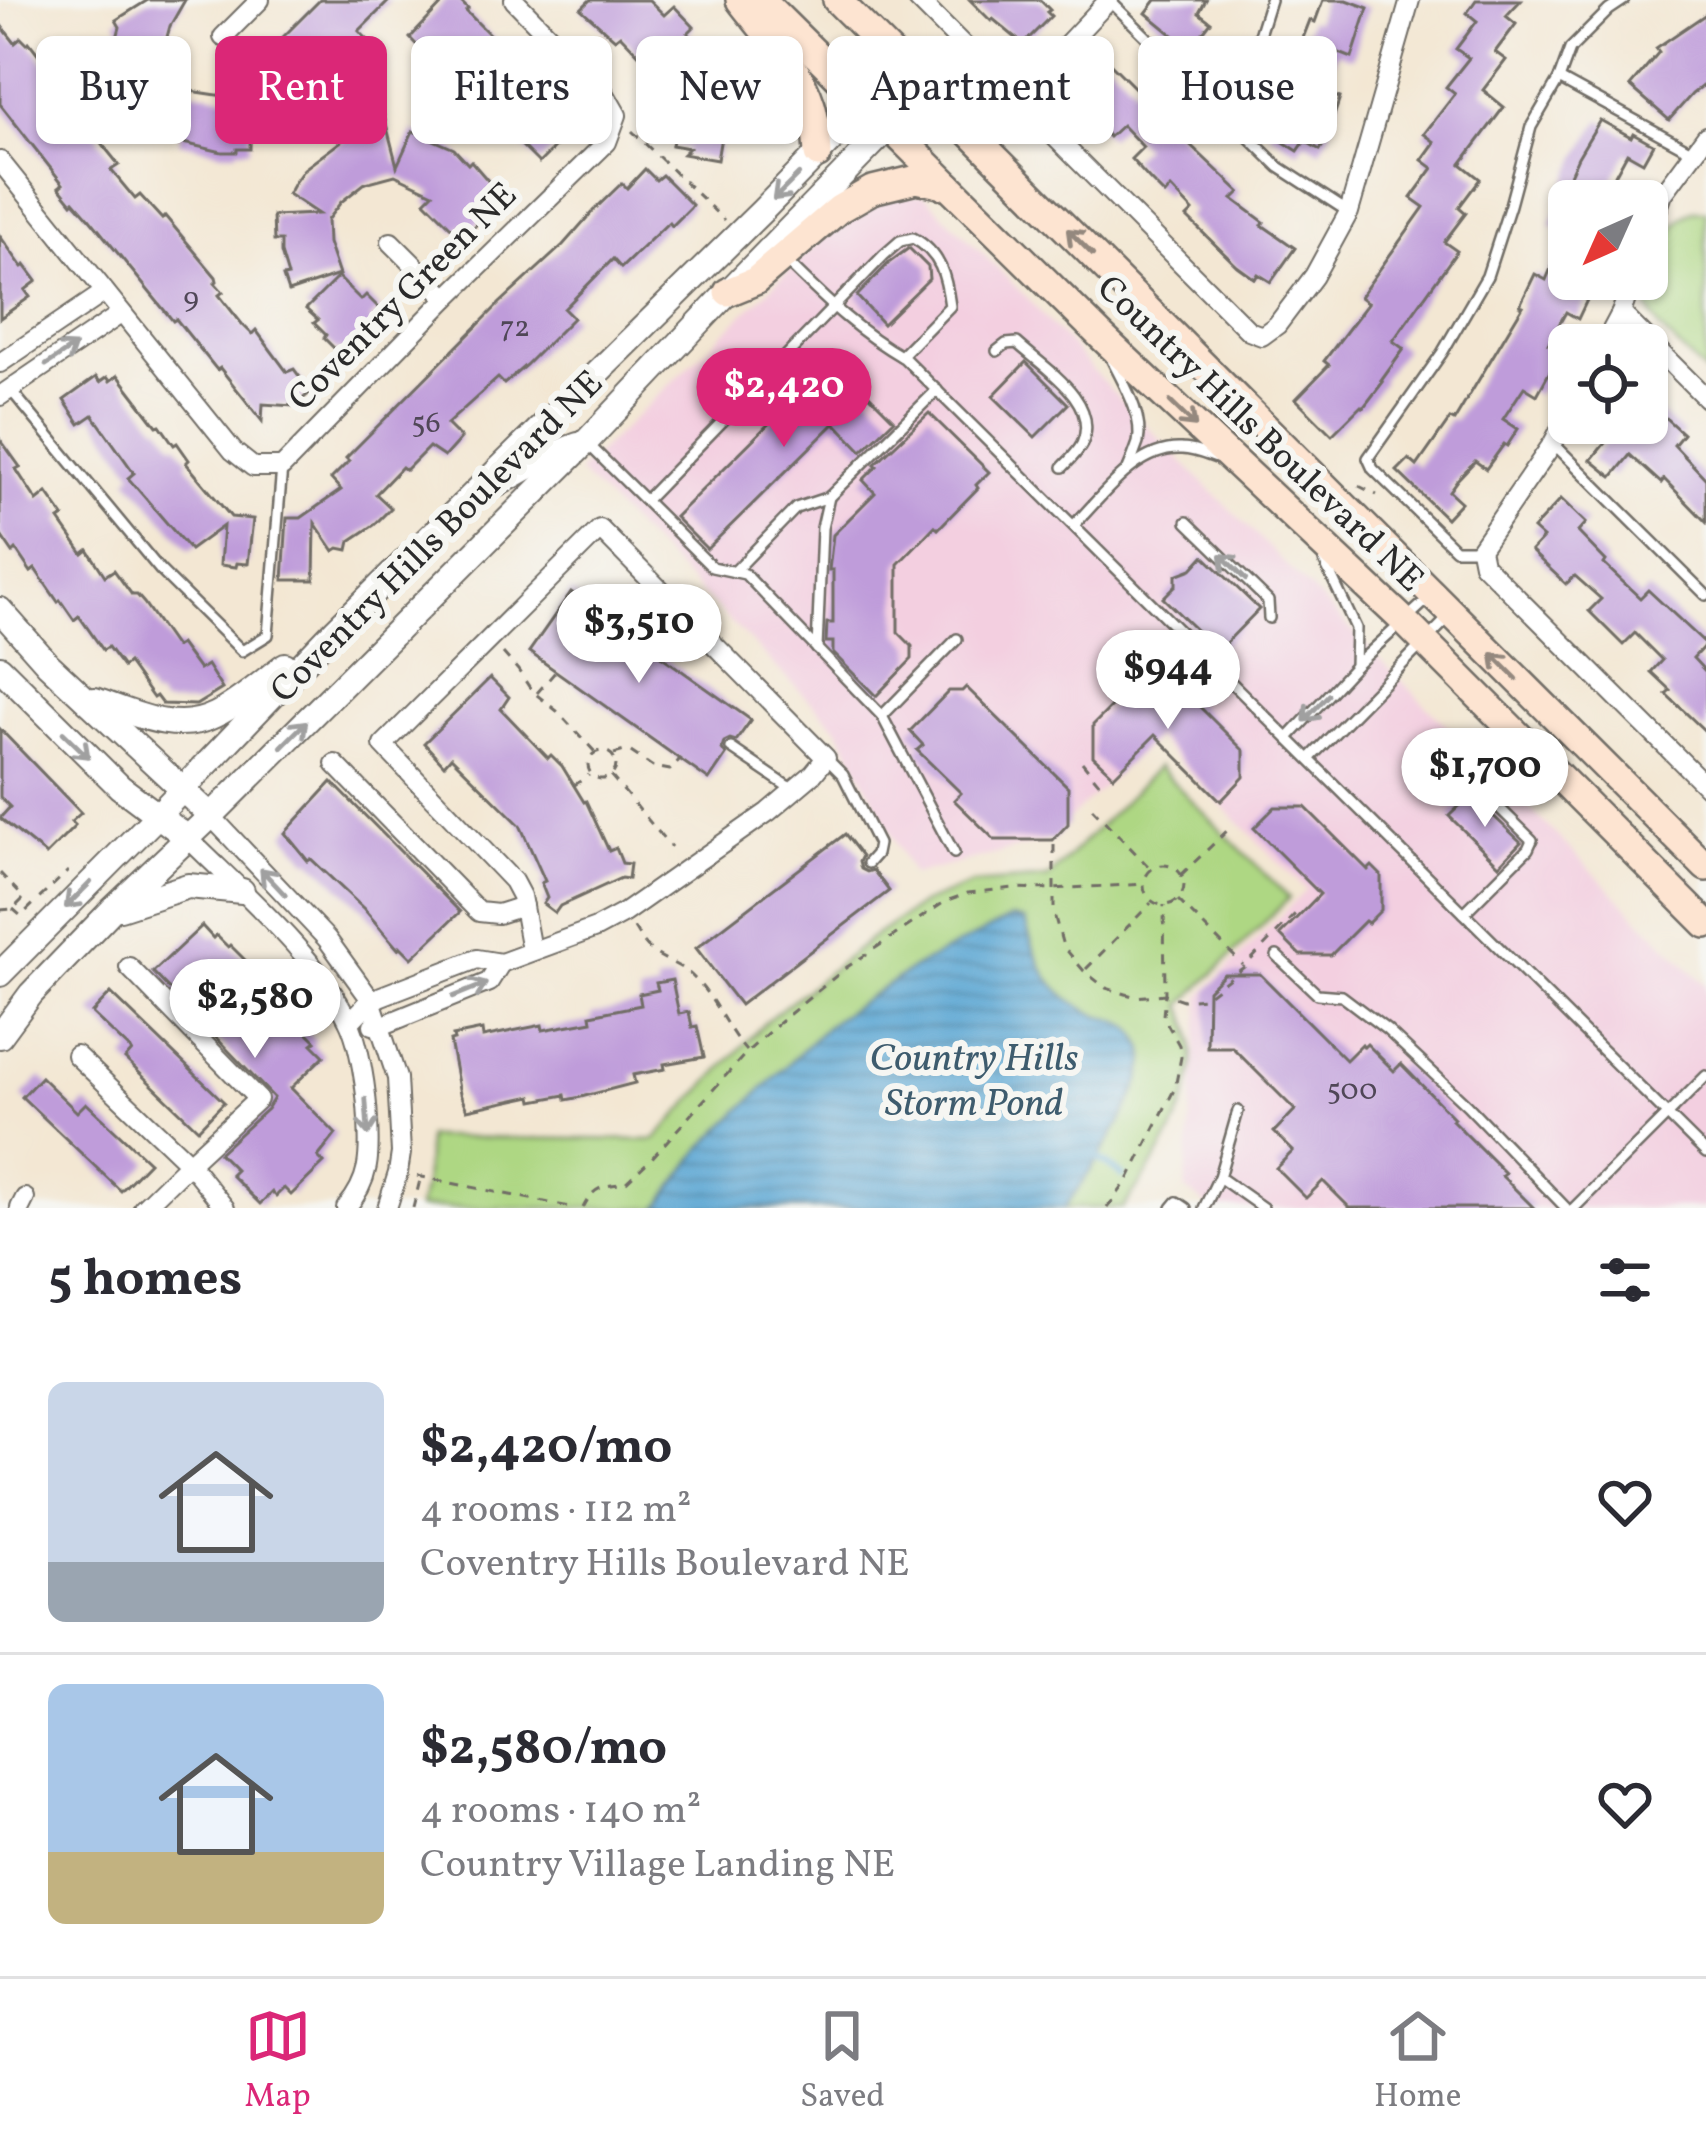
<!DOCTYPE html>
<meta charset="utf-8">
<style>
body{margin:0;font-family:Vollkorn,serif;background:#f7f7f7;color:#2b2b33;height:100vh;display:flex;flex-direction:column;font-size:45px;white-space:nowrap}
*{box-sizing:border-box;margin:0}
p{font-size:39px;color:#7c7c81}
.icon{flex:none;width:66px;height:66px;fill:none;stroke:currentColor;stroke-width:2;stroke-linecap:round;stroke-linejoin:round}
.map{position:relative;height:1208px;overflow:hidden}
.panel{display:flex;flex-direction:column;background:#fff;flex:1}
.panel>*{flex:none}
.banner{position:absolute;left:36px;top:36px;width:1635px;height:108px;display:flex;gap:24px}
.needle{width:78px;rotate:225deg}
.buttons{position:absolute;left:1548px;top:180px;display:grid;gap:24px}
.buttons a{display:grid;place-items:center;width:120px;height:120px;border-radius:18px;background:#fff;box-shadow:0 3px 9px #0004;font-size:60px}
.price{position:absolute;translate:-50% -102px;padding:0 27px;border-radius:42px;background:#fff;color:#222;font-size:39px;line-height:78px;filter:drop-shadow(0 3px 6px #0008)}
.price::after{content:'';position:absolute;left:50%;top:72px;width:36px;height:27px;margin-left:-18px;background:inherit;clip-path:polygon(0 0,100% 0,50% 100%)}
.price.current{background:#db2777;color:#fff}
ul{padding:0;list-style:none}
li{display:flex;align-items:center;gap:36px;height:300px;padding:0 48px}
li+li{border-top:3px solid #e1e1e2}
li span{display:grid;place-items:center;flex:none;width:336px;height:240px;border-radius:18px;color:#555}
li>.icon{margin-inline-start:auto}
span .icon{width:144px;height:144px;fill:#fffc;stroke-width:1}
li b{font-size:51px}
h2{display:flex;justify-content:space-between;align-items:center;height:144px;padding:0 48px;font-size:51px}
.chip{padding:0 42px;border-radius:18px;background:#fff;box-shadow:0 3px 9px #0004;font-size:42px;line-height:108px}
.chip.current{background:#db2777;color:#fff}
.menu{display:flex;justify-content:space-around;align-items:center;height:168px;border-top:3px solid #e1e1e2;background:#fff;font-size:33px;color:#7c7c81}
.menu a{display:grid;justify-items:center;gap:6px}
.menu .current{color:#db2777}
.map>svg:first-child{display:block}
</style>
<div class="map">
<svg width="1706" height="1208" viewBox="0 0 1706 1208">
<defs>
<pattern id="water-rules" width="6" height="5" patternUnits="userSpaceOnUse" patternTransform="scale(3)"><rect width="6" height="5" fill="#5aa6d3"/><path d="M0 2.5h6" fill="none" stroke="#4b87ab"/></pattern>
</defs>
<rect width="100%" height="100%" fill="#f6f6f2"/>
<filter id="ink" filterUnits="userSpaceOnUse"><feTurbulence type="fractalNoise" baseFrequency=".00833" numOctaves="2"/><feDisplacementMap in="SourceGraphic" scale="24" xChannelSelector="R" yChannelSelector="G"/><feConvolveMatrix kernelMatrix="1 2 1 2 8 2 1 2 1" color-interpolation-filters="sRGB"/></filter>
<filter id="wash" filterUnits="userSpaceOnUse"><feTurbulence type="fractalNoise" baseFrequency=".004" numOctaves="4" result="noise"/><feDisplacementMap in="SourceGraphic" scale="48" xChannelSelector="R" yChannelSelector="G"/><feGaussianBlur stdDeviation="2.7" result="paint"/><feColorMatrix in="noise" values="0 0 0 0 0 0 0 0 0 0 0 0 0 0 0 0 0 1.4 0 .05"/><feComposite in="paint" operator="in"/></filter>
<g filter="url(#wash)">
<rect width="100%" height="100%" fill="#f3e7d3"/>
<polygon fill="#f3cfe0" points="924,195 1027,298 1104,383 1706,985 1706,1208 1210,1208 1185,1189 1201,995 1306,890 1155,738 1044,842 912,875 839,729 578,472 865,198"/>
<g fill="#aed783" stroke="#6c8157" stroke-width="3">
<path d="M1693 211H1706V374L1659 328 1647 305C1654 278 1666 220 1693 211Z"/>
<path d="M1158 767 1289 898 1182 1005C1218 1076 1163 1153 1123 1208H417L424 1187 427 1137 655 1140 767 1020 873 937 923 903 972 884 1048 878Z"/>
</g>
<path fill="url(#water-rules)" stroke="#42687f" stroke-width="3" d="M1011 918 1025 921C1037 965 1050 994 1095 1014 1105 1018 1121 1020 1130 1027 1138 1033 1146 1050 1145 1060 1142 1098 1087 1177 1064 1208H658L701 1149 830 1023 915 967Z"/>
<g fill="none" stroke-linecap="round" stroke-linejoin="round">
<polyline stroke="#5aa6d3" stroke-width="6" points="1098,1158 1123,1176"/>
</g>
<g id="blocks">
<g fill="#bf9cda">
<polygon points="148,0 185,0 170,26 164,48 169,61 191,91 243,99 273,68 268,63 287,46 281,39 320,0 390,0 359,31 369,41 357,53 355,68 347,59 276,132 251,107 250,149 237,149 237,152 222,152 179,142 187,100 156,123 126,85 118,62 154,48 117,38 120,27 116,20"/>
<polygon points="446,0 459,0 468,9 466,11 505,50 507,48 558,102 560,100 574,114 562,125 568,134 539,163 518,142 522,139 490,107 485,112 480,110 462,92 469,85 436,52 429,58 410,38"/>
<polygon points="590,0 649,0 664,15 674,6 694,27 688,33 711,58 679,88 728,84 733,114 725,114 717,160 683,154 689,148 672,145 677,119 671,119 668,89 671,88 620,35 615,39 581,9"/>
<polygon points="970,0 1040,0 1050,10 1047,12 1051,16 1023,44 993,19 991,21"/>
<polygon points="1156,0 1206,0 1199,13 1211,22 1190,49 1146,13"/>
<polygon points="1323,0 1347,0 1368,8 1352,58 1337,52 1323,92 1340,98 1329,131 1331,132 1320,150 1305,141 1298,151 1269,133 1289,101 1283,99 1298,51 1310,20 1315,22"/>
<polygon points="1476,0 1521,0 1506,16 1516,24 1495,52 1506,60 1483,90 1504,107 1461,164 1480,179 1459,207 1466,213 1444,242 1457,251 1393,341 1404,349 1381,381 1383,382 1363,408 1361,406 1332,435 1296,399 1329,365 1324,361 1368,303 1360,297 1424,207 1411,198 1433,168 1422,160 1435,142 1424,134 1455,94 1446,87 1469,58 1456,49 1477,21 1467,13"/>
<polygon points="1706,14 1706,83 1692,94 1669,120 1630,86 1659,52 1656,48"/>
<polygon points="0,24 15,43 21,38 27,44 29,42 56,77 53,79 59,87 49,94 71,121 84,113 94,126 92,127 100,138 98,139 119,165 111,170 135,199 140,195 162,219 165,216 216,277 217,281 215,283 223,292 219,295 242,324 252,334 256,330 287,372 294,369 311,392 294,406 263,404 262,421 220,368 217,370 176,319 173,321 90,219 74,201 72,203 59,187 63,184 0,104"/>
<polygon points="1102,55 1137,90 1138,88 1182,137 1240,192 1233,199 1264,222 1262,225 1295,248 1271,282 1258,274 1255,279 1237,266 1187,217 1193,211 1171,188 1165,195 1150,180 1131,159 1143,147 1122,125 1109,137 1074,102 1087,89 1078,80"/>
<polygon points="384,116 397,166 413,131 454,149 468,164 471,161 503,198 470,231 465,224 456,232 425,201 433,193 395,175 365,183 341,202 327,220 328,243 339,275 288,292 283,277 288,276 281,253 281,241 274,241 273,216 318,214 288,194 294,183 304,169 355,131 353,122"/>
<polygon points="1600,120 1631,137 1633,133 1653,144 1643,162 1627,153 1609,186 1643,201 1569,201 1569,279 1592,279 1584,299 1587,300 1578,319 1566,312 1548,344 1564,352 1551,375 1549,373 1537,395 1524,387 1503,419 1518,429 1507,446 1504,444 1486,469 1475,461 1457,480 1449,491 1461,502 1446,518 1397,471 1409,459 1417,466 1450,419 1454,421 1523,306 1520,305 1535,274 1546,280 1566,233 1550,225 1567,189 1564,188 1578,157"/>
<polygon points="645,169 656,180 662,175 692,205 690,208 672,226 669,222 621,268 613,259 564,309 573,318 526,365 504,384 498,378 447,424 461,438 444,457 429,447 406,470 402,467 376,494 391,508 374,525 350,541 348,550 339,548 334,551 315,523 314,580 283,580 287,518 301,518 341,490 331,479 349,461 346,458 500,303 563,245 593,211 622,183 627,188"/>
<polygon points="0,236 22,267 25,265 37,281 25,290 30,297 0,318"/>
<polygon points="909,248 928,267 929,279 883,324 857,296 890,262"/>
<polygon points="338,277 361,300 366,295 380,309 370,320 376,326 346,355 340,349 337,351 324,338 326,335 314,323 318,320 306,309"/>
<polygon points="1026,362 1068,404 1035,437 993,396"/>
<polygon points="824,369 843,369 894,420 862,451 835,423 707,549 675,517"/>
<polygon points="118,375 157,426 160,425 174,445 177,443 189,460 186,463 231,517 253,519 248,564 237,563 236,567 220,565 223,526 190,550 128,478 134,473 93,415 80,424 64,400 96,377 100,382 107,377 110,381"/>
<polygon points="1647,401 1683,434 1674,445 1706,479 1706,522 1664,479 1661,483 1630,455 1612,477 1591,460 1610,437 1592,423 1647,423"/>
<polygon points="929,413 989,472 976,485 978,488 938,529 935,526 898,564 898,632 912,646 912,659 876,696 833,653 833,642 826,642 827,623 833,623 833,570 829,570 833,535 875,493 863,480 877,466 875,464"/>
<polygon points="0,439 20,467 16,469 37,501 47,493 64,517 59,520 83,554 88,550 105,576 114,570 132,595 137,595 144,603 175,647 180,644 199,670 207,665 222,689 196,705 162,704 156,696 153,698 128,663 123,667 108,647 103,650 79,616 74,620 60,600 58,602 35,569 31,572 16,550 13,553 0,534"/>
<polygon points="1561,499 1586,523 1578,532 1606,561 1604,564 1640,598 1648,590 1706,644 1693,658 1706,672 1706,732 1666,694 1670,690 1651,672 1662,660 1635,633 1623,645 1589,611 1601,599 1575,576 1566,584 1531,551 1543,538 1533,529"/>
<polygon points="1204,556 1259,609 1218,651 1163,598 1176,585 1176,575 1192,569"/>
<polygon points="571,592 751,720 736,741 730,739 724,742 722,749 726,755 709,780 529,652"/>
<polygon points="1138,672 1172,672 1182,681 1178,685 1244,751 1244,777 1221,801 1155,735 1114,776 1093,756 1093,725 1130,688 1126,684"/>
<polygon points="490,678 509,697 501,709 548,758 551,755 562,766 584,802 586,801 609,851 616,848 622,863 630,864 628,879 621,878 560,906 555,913 543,904 547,898 541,883 545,881 520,825 451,757 444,765 424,743"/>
<polygon points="966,687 1068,787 1068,824 1053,840 995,840 954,800 961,793 917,750 923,745 910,731 949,691 962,691"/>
<polygon points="0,729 81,813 71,822 75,826 46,855 0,818 10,807 0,797"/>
<polygon points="332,782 460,912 412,958 400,946 398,949 364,909 311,859 308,861 285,833"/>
<polygon points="1471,795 1521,842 1499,865 1449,816"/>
<polygon points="1275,807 1305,807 1368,870 1372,866 1381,875 1381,910 1368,923 1365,921 1331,955 1300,955 1280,935 1320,894 1254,828"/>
<polygon points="845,834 862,856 859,862 861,869 867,872 873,870 889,891 740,1005 696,948"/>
<polygon points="202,926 213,938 216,935 228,947 230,945 259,974 255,978 275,1000 280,995 308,1023 303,1028 316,1041 312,1044 324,1056 291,1088 336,1134 318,1157 324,1163 291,1195 284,1188 276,1196 272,1192 260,1204 231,1175 236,1170 219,1153 267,1109 274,1098 153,972"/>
<polygon points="1224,974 1260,974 1346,1060 1362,1044 1364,1047 1367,1044 1394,1071 1401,1064 1454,1118 1452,1120 1505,1173 1502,1176 1534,1208 1350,1208 1323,1181 1306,1198 1276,1168 1293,1151 1274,1132 1295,1110 1232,1047 1207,1047 1208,990"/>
<polygon points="672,980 679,1014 689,1012 692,1027 697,1026 704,1057 664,1064 665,1069 633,1075 635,1083 581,1097 566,1100 565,1095 533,1101 532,1096 467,1110 460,1094 450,1041 454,1040 453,1036 482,1030 483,1037 542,1025 543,1030 592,1021 591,1015 641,1005 639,994 658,990 656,983"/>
<polygon points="111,993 224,1102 198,1129 125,1059 132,1051 92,1013"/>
<polygon points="41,1077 77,1112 86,1103 149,1162 121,1191 22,1097"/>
</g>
</g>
</g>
<g filter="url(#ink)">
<use href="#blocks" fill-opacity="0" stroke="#716d66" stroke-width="3"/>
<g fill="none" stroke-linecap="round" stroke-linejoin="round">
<defs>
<g id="service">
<polyline points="1109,0 1279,167 1347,211"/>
<polyline points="1559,79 1693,152"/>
<polyline points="1216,106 1253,54 1270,0"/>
<path d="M785 260C826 300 854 329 904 358L1706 1153"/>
<path d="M997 351 1006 344 1017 343C1043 367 1101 401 1082 444 1078 452 1070 460 1063 467"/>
<path d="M1111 358C1123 383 1144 415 1138 443 1135 452 1131 462 1127 471"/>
<polyline points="10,389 160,570 242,651 268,635 282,467"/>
<polyline points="586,442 712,567 745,574 882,716 954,853"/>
<polyline points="1553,443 1706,595"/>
<polyline points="829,497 937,390"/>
<path d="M646 500 884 255 900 241 913 238C941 253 946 277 950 306L901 356"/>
<polyline points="1187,522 1268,601 1269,618"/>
<path d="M1074 525C1102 497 1137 446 1182 449 1194 449 1207 455 1219 459"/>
<polyline points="1479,549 1455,549 1373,469 1368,458 1442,353 1487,276 1510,205 1531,127 1559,79 1570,49 1609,10 1624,0"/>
<polyline points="1324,561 1356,628 1355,666"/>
<polyline points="734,572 796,508 829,497 822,528 817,649"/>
<polyline points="882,716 957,639"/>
<polyline points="1288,738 1355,666 1429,598"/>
<polyline points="731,748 793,790"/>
<polyline points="826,758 843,775 878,844 876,854 868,863"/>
<polyline points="1309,759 1449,617"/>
<polyline points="1441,771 1480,789 1532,840 1528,849 1464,913"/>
<polyline points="1277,956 1317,994 1342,996 1387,1030 1467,1105 1566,1208"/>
<polyline points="1238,1111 1219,1177 1263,1208"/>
<polyline points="1172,1208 1177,1202 1186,1208"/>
<polyline points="1204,1208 1219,1177"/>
<polyline points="1574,1208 1706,1076"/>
</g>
<g id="minor">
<polyline points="918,0 1249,331 1262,336 1277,325 1314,276 1349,212 1410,0"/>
<polyline points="223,37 260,0"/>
<polyline points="1017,97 1109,0"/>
<polyline points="0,161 233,451 253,467 282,467 447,298 607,142 617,115 605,94 514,0"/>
<polyline points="1647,239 1663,194 1706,136"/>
<polyline points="391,242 447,298"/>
<polyline points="1621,313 1706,398"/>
<polyline points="1604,345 1621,313 1633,279"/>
<polyline points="0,363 105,292"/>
<polyline points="0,396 122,313"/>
<polyline points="1569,413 1553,443 1480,549 1483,564 1706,786"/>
<polyline points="335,764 479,912 498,914 523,906"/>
<polyline points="211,816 327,939 371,1000 397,1078 401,1153 398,1173 387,1208"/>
<path d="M188 838C237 887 319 958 348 1020 360 1043 367 1094 368 1121 370 1156 370 1180 346 1208"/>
<polyline points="350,1022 371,1000 477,959 501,963 596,928 624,913 768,812 813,774 826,758 600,529 383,745 513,881 521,896 531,950"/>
<polyline points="373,1025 381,1026 489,982 501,963"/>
<polyline points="76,1055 189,1163 258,1099 129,967"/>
<polyline points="20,1208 25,1198"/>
<polyline points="143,1208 189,1163 225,1208"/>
</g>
<g id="tertiary">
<polyline points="496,485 546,457 578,445"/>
<polyline points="0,610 48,664 211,816"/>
<polyline points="0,668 120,787 188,838"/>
<path d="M95 700C133 713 176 735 215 715 240 703 263 681 285 665"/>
<polyline points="120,908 188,886 242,891"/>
<polyline points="0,974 157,816 336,629 762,211 904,66"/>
<polyline points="0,1036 31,994 112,910 211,816 586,442 728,292 926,89"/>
</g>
<g id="secondary">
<path d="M740 0C764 32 799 66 811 105 816 121 817 138 818 154"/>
<polyline points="761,0 1101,336 1404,621 1706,924"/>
<polyline points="837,0 1706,867"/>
<polyline points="728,292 755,281 839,209 872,190 917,179 949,186"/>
</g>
</defs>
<use href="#service" stroke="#716d66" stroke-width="14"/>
<use href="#minor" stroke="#716d66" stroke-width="22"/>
<use href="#tertiary" stroke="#716d66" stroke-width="28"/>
<use href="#secondary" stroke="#716d66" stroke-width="32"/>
<g stroke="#716d66" stroke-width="3" stroke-dasharray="9 9" stroke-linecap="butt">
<polyline points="632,131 724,220"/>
<polyline points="1359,486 1377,495"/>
<polyline points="503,653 518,670 532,691 557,711 595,752"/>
<polyline points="537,693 556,671"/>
<circle cx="602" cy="765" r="14"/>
<polyline points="614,754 628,750 653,767 670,770 680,759"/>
<polyline points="1082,762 1100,784"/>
<polyline points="611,776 671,847"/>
<polyline points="573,786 589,775"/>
<polyline points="1092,808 1149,867"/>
<polyline points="1054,845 1054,914 1063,946 1084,971 1106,988 1136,997 1165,994 1183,1000 1204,998 1244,967 1299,910"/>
<circle cx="1164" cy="885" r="20"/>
<polyline points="0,873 24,898 13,909 0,910"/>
<polyline points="1181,875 1231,827"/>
<polyline points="1178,900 1243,965"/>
<polyline points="13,909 21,916 68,871"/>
<path d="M634 928C639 936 644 945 652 951 666 962 682 965 694 978 716 1000 726 1028 746 1051"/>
<polyline points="1086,969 1151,903"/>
<polyline points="417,1176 574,1208"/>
<polyline points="413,1208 421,1176"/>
<path d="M583 1208C593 1188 601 1185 624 1184L650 1160 747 1052 775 1026 847 967 946 901 968 893 1013 888 1053 889 1145 884"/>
<polyline points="1107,1208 1128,1180 1175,1088 1181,1057 1179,1045 1163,1016 1165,994 1164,905"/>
</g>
<use href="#service" stroke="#fff" stroke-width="9"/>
<use href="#minor" stroke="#fff" stroke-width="18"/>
<use href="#tertiary" stroke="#fff" stroke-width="24"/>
<use href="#secondary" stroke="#fde4d1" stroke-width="27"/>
</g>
<defs><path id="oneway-shaft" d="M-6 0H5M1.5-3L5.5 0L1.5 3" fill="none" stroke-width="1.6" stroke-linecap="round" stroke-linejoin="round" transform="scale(3)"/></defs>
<g stroke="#a0a0a0">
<use href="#oneway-shaft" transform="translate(786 187) rotate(135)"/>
<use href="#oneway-shaft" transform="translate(61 355) rotate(-34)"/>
<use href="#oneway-shaft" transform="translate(1233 567) rotate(-135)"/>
<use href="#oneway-shaft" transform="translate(1316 708) rotate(133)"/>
<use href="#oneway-shaft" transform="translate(294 734) rotate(-45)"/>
<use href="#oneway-shaft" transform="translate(76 745) rotate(44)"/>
<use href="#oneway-shaft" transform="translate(273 882) rotate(-133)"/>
<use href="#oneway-shaft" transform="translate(78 895) rotate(135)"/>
<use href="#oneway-shaft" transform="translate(470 990) rotate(-22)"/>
<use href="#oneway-shaft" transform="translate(367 1117) rotate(86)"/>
</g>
<g stroke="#94887e">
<use href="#oneway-shaft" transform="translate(1080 242) rotate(-135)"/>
<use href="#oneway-shaft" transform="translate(1183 414) rotate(44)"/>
<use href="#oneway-shaft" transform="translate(1504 666) rotate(-135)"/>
</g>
</g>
<g text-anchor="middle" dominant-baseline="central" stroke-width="12" stroke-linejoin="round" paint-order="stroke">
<g font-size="30" fill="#504757">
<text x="191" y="299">9</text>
<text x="515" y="328">72</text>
<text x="426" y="424">56</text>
<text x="1352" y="1091">500</text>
</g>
<g font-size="36" fill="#2b2b2b" stroke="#f6f6f2">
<text transform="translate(404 298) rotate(-45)">Coventry Green NE</text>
<text transform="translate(1259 435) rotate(44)">Country Hills Boulevard NE</text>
<text transform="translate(438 538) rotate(-45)">Coventry Hills Boulevard NE</text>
</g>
<g font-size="39" font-style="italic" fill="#3e5c6e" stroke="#f6f6f2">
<text x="974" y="1060">Country Hills<tspan x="974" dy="45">Storm Pond</tspan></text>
</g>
</g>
</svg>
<div class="buttons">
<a><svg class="needle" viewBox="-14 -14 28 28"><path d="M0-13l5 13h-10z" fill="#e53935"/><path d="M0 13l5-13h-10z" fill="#7c7c81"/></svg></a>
<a><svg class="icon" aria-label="locate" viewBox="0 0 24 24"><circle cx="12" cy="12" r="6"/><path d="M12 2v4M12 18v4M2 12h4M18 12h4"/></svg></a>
</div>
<b class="price current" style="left:784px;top:450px">$2,420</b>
<b class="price" style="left:639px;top:686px">$3,510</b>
<b class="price" style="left:1168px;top:732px">$944</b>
<b class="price" style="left:1485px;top:830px">$1,700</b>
<b class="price" style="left:255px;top:1061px">$2,580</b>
<div class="banner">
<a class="chip">Buy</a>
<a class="chip current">Rent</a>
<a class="chip">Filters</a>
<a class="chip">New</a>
<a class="chip">Apartment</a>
<a class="chip">House</a>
</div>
</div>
<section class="panel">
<h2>5 homes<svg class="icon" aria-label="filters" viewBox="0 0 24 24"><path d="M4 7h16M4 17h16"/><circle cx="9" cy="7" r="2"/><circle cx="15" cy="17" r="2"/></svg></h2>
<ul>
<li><span style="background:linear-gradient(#c9d6e8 75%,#9aa5b1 0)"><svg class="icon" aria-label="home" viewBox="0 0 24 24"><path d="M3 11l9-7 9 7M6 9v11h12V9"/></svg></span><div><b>$2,420/mo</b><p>4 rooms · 112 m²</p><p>Coventry Hills Boulevard NE</p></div><svg class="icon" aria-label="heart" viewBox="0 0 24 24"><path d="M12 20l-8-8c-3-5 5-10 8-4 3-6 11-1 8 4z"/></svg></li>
<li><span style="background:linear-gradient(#a9c7e8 70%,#c2b280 0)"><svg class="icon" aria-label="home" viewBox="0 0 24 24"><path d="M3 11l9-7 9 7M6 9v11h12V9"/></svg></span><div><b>$2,580/mo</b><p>4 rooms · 140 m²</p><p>Country Village Landing NE</p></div><svg class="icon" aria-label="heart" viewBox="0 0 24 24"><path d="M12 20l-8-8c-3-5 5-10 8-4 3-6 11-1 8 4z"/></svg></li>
</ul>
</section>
<nav class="menu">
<a class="current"><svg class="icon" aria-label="map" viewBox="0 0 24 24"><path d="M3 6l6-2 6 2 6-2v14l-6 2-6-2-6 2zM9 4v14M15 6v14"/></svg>Map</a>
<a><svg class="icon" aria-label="saved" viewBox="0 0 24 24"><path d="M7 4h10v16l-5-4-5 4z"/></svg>Saved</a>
<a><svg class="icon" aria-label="home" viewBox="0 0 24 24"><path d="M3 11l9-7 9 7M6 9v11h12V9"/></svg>Home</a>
</nav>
